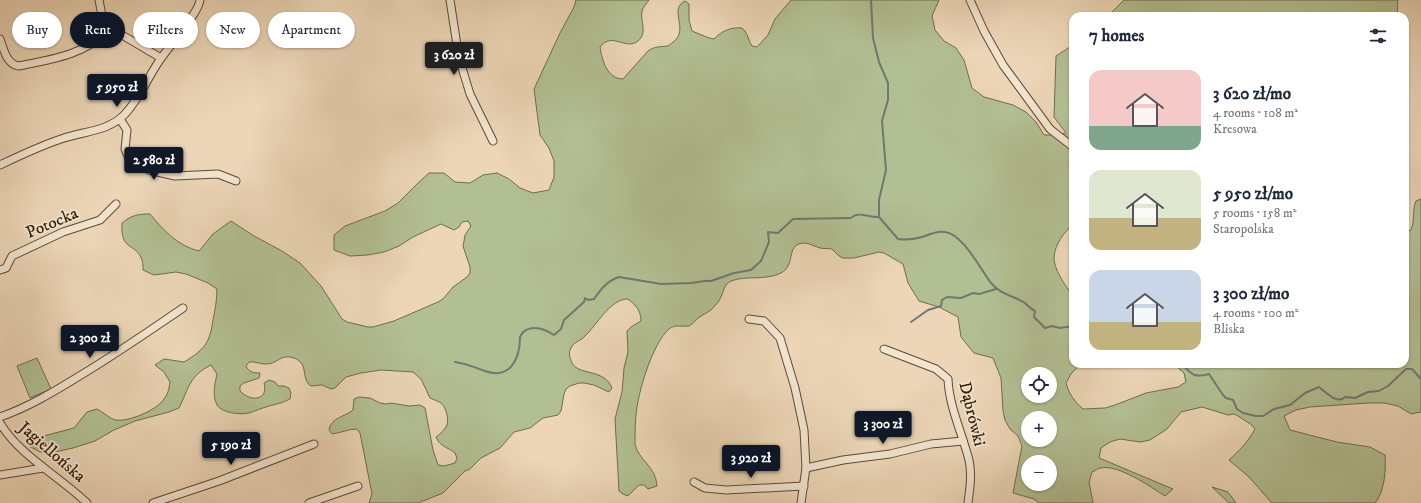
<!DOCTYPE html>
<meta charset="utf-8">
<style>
body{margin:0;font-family:"IM FELL DW Pica",serif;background:#f2f2f3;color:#1f2937;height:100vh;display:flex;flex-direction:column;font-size:15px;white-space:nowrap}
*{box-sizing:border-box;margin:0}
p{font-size:13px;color:#747a83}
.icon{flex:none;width:22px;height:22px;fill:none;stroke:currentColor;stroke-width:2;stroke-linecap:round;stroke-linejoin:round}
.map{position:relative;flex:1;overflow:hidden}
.side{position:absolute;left:1069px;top:12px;width:340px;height:356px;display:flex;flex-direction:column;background:#fff;border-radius:12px;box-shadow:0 1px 3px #0004}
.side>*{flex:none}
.guide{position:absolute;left:12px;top:12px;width:380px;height:36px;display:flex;gap:8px}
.tools{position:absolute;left:1021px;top:367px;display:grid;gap:8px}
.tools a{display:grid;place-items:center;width:36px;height:36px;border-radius:50%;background:#fff;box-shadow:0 1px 3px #0004;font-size:20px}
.price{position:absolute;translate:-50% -34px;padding:0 9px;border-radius:4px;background:#111827;color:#fff;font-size:13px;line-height:26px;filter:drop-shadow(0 1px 2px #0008)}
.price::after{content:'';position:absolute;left:50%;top:24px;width:12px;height:9px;margin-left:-6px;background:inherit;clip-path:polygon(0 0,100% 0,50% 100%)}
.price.active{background:#222;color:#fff}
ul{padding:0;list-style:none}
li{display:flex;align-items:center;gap:12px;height:100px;padding:0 20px}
li span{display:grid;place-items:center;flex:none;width:112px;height:80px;border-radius:12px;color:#555}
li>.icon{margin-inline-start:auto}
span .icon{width:48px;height:48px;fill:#fffc;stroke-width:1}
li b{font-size:17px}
h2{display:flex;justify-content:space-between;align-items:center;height:48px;padding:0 20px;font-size:17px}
.chip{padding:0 14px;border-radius:18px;background:#fff;box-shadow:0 1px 3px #0004;font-size:14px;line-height:36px}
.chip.active{background:#111827;color:#fff}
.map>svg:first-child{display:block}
</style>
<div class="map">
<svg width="1421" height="503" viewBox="0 0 1421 503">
<rect width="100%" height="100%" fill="#ecd6b7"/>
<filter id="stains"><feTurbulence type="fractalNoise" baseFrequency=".005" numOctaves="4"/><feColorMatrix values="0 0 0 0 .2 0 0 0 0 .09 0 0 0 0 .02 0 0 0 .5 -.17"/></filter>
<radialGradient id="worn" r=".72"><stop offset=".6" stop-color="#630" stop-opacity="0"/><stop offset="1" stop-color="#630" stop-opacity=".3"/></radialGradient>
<g fill="#b2bf93" stroke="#6f6d4b" fill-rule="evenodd">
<path d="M576 0H649C647 3 643 7 642 11 640 21 648 33 638 41 626 51 612 31 600 47 602 60 607 79 623 79L648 51C655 46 660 47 668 46 672 43 678 39 679 34 683 22 671 8 685 1L689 4V20L692 31 709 38 714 39C722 31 730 27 742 28 748 33 748 40 752 46L757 47 768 35 775 19 791 0H939L932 16 935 30 944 41 956 48 964 60 972 88 984 97 1013 105 1026 112 1036 122 1044 135H1058L1066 133 1054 117 1056 56 1073 45V225C1064 232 1055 244 1054 257 1053 268 1066 287 1073 296V364H1081L1071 374 1066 383C1069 394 1074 401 1083 409L1105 408 1115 405 1146 393 1178 387 1186 382 1184 373 1177 367 1160 364H1405V232L1411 230C1415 220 1412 210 1416 201L1421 199V412L1411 414 1398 406 1384 403H1368L1310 407 1296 410 1284 416 1290 430 1337 442 1370 447 1385 455C1386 469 1385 491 1375 503H1272L1249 477 1229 460C1239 451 1248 442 1255 429L1252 425 1238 416 1234 414 1228 415 1202 407 1181 412 1167 429 1150 440 1140 442 1120 439 1110 442 1101 448 1099 458 1173 489 1165 496C1151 487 1118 464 1101 468 1098 468 1095 471 1092 472L1089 482 1093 503H1039L1034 499 1013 493 1022 446 1018 436 1010 429 1005 420 1003 410 1001 378 993 358 974 353 961 337 958 317 939 307 919 301 908 283 903 264 884 253 879 252 854 258H843L839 256 832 249C828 248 823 249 820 248 813 246 806 241 799 244 787 248 795 266 781 273 765 281 747 275 731 281 723 285 724 292 720 299 718 303 714 307 711 310 707 313 702 315 698 318 695 321 693 324 689 326 682 327 675 324 669 329 653 343 640 387 637 407 635 419 635 432 635 444 638 460 656 466 657 486L648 489 644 485H639L628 496 623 494 619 491 615 419 622 392 624 368 628 352 627 331 631 327 641 321C641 311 636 305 628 299 610 299 597 325 585 336 581 341 573 342 571 348 568 353 570 358 572 363 579 376 604 368 612 388L609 392 594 385 584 383H579L570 386 566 389 564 394 561 411 558 415 543 418 530 428 514 432 500 448 481 458 470 469 465 471 443 493 418 503H369L372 494 360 433 357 429C348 429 341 433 332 434L329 430C331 417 345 417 353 410L354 399 359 397 370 398 380 403 386 404 391 403 409 406 420 405 425 408 433 450 438 465 444 466 455 463 457 458 455 453C448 447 440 447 436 437 440 434 445 430 447 425 449 419 446 408 442 404 439 401 434 400 430 398L421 379 413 372 381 370 361 373 346 377 335 388 331 389 322 385 311 386C303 381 306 371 302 364 300 361 297 359 294 358 280 353 277 365 265 364 259 364 255 361 249 362L246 366C249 372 253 373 260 373L259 378 244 383 240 386V391C250 402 269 401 264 383L269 380 275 382 278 386H284L289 388 291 393 290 399C283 403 276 404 269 406 262 408 255 411 249 413 240 415 222 413 217 405 212 396 215 383 217 374L211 365C189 376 189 388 179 408L169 412 135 421 114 430 95 441 73 448 51 453 40 452 29 446 36 438 74 428 87 412 97 409C103 412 110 419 116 420 129 422 157 410 164 399 168 394 169 389 170 382L164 372 155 365 164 359 184 362C204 350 210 343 213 320 215 310 217 300 217 289L208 283 186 274 176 272 154 275 143 270C143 267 143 263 142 260 136 242 120 252 122 223 132 215 138 214 150 214 163 230 178 246 199 251L213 234 231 221 254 236 282 251 300 263 321 286 342 319 347 322 368 327H373L394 321 438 302 443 299 453 287 467 277 470 273V267L463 246 464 241 465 235 471 226 468 221 462 222 459 227 454 230 441 224 413 237 399 246 384 252 368 255 350 256 334 250V235L345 226 385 211 398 203 418 183 429 173H444L455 182 470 183 483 175 497 173 509 179 520 188 533 193 549 190 554 177V161L549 148 540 135 534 89 560 33 574 7ZM1028 374H1050V396H1028ZM1028 418H1050V440H1028ZM1028 462H1050V484H1028Z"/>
<polygon points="1124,0 1398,0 1397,16 1108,16"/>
<polygon points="37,358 51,389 30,398 17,366"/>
<polygon points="1212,487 1228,492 1236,503 1229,503"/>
</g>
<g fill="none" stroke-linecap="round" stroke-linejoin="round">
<g stroke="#717871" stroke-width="2">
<path d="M871 0 873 38 879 62 888 83V100L882 121 886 170 879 200V217L898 239C905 240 915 239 922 237 930 235 936 230 945 232 963 234 981 270 991 283 1002 296 1013 295 1025 303 1028 306 1031 309 1035 311L1034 317 1045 328 1052 326 1060 328 1073 326"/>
<polyline points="911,322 928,310 941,306 942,300 947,297 961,298 973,293 979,294 996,289"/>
<path d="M455 362C469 364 473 367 485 371 510 380 520 359 520 337 521 335 524 331 526 330 535 325 547 330 554 335L561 329 564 320 584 302 585 298 588 300 594 299C601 289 607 281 619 277L661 284 691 283 705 281H711L734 273 751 270 761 261 769 242 768 232 778 233 793 219 850 218C852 218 853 216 856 215 861 213 872 218 879 217"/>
<path d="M1182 364C1192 375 1194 378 1209 374L1223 395 1226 398 1233 400 1237 409 1243 413 1256 416H1263L1274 409 1290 405 1305 393 1319 387C1326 392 1337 405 1345 397L1355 398 1368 392 1379 391 1388 386 1406 369H1412L1421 379"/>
</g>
<defs>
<g id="street">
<polyline points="99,0 103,21 108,30"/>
<polyline points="450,0 459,58 470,94 493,141"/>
<polyline points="970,0 984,31 1003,65 1050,129 1073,147"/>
<polyline points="108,30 117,32 161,58"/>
<path d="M0 39C4 50 6 63 18 66 49 60 86 55 108 30"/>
<polyline points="120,119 127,130 125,149 130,161 149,170 175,176 218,174 236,181"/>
<path d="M0 165C21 155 42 145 64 138 86 131 109 131 125 114 142 96 150 71 165 53 173 42 199 12 200 0"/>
<polyline points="0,270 6,268 12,256 63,232 100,220 116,204"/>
<polyline points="749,319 764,321 780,338 795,388 804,430 806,468 801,503"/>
<path d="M884 349 936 369 948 379C949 406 962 433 969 460 972 474 970 488 968 503"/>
<path d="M0 417C29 407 55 391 81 375 116 354 149 331 183 308"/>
<path d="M0 423C20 456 59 476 87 503"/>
<polyline points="806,468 843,460 890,454 931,444 963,441"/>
<polyline points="0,475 43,468"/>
<polyline points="694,482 705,488 726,490 804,486"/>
<polyline points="153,503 219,481 314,444"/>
<polyline points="309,503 358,486"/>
</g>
</defs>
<use href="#street" stroke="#5c4a30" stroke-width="9"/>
<use href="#street" stroke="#f3e4d0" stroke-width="7"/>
</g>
<g text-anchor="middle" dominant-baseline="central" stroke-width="3.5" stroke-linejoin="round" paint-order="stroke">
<g font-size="17" fill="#2c1b03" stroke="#f3e4d0">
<text transform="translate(52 223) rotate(-23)">Potocka</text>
<text transform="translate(972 414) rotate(76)">Dąbrówki</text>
<text transform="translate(52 452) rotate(41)">Jagiellońska</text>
</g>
</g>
<rect width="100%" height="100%" filter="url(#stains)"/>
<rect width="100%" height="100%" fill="url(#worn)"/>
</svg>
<div class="tools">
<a><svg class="icon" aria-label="locate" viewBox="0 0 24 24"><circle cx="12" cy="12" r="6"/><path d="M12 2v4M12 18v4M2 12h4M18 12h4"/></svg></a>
<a>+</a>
<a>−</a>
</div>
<b class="price active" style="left:454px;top:76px">3 620 zł</b>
<b class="price" style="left:117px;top:108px">5 950 zł</b>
<b class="price" style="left:154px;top:181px">2 580 zł</b>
<b class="price" style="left:90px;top:359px">2 300 zł</b>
<b class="price" style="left:883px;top:445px">3 300 zł</b>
<b class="price" style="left:231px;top:466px">5 190 zł</b>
<b class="price" style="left:751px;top:479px">3 920 zł</b>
<div class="guide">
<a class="chip">Buy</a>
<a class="chip active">Rent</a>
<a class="chip">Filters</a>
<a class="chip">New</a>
<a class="chip">Apartment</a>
</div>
<section class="side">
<h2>7 homes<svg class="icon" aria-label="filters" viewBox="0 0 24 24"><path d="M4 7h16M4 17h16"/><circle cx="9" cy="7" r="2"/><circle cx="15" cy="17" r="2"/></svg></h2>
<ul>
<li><span style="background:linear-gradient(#f6c9c9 70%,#7fa58c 0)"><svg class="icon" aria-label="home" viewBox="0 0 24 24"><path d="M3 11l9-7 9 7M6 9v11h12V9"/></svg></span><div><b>3 620 zł/mo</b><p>4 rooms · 108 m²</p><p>Kresowa</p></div></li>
<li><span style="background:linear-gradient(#dfe7d0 60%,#c2b280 0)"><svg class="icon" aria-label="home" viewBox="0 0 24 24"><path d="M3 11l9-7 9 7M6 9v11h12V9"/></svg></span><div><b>5 950 zł/mo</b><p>5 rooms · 158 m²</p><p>Staropolska</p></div></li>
<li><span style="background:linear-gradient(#c9d6e8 65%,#c2b280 0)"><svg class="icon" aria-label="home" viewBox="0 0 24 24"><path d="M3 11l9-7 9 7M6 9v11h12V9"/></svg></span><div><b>3 300 zł/mo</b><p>4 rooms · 100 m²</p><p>Bliska</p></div></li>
</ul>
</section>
</div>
